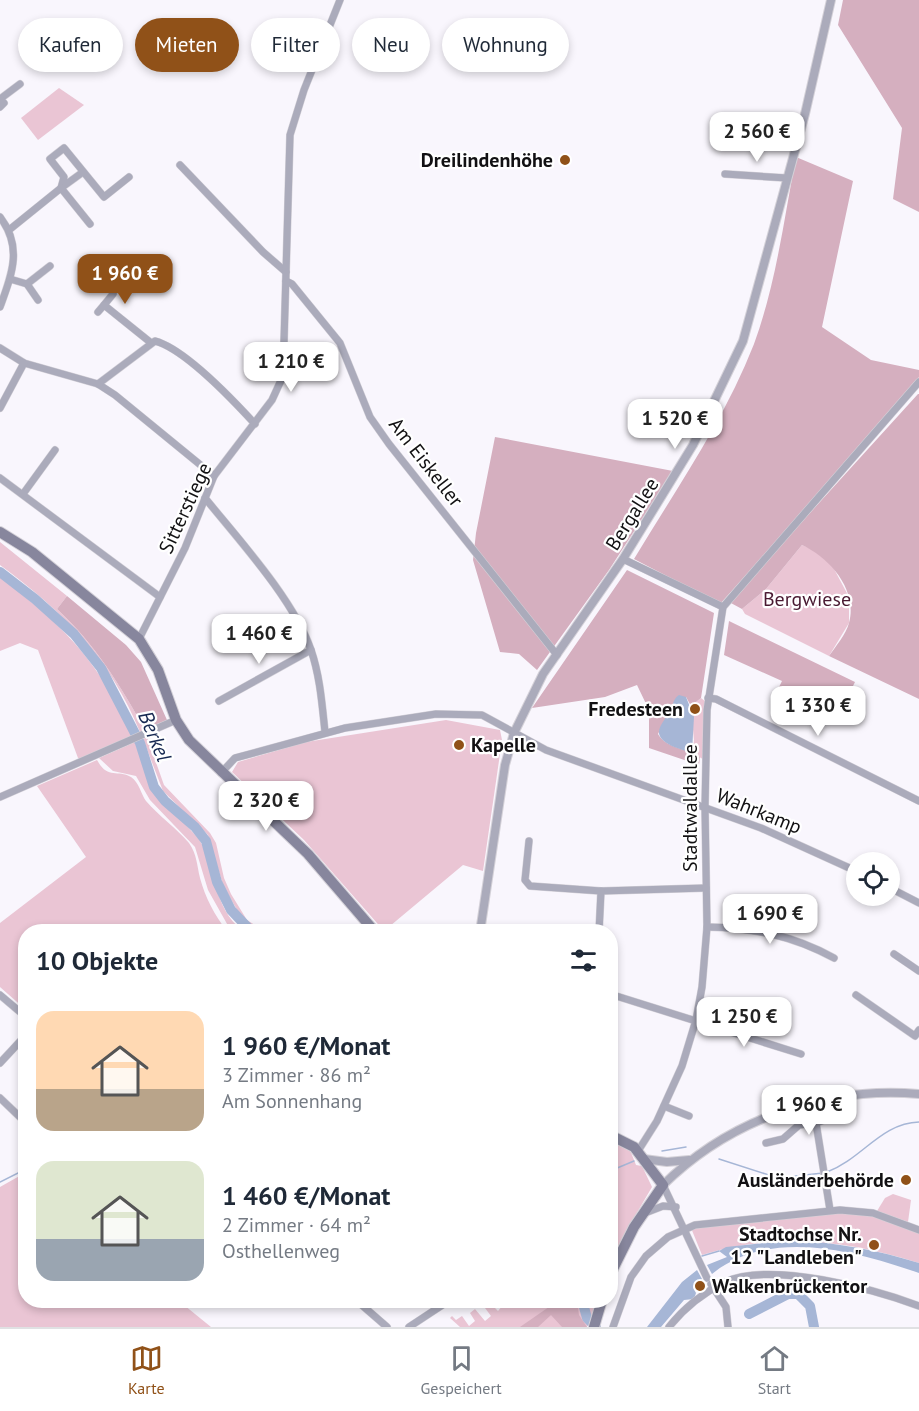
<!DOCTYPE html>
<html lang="de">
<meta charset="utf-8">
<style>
body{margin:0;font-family:"PT Sans",sans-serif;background:#f6f6f7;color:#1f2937;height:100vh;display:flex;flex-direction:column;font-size:22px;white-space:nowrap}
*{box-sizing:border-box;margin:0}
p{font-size:20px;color:#747a83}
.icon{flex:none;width:33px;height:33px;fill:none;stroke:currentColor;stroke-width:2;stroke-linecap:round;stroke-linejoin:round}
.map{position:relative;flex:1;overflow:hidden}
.sheet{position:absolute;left:18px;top:924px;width:600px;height:384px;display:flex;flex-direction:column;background:#fff;border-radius:24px;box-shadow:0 3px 9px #0003}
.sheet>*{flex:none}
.banner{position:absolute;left:18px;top:18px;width:600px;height:54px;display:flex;gap:12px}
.controls{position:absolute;left:846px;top:852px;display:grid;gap:12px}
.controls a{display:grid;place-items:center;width:54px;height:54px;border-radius:50%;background:#fff;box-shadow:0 3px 9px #0003;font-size:30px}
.price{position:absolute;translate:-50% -51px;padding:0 14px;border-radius:12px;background:#fff;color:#222;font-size:20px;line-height:39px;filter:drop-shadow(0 2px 3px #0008)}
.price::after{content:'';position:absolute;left:50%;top:36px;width:18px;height:14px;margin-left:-9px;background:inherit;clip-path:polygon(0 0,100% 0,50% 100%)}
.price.selected{background:#905118;color:#fff}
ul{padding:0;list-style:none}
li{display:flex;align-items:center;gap:18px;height:150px;padding:0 18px}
li span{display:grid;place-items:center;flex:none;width:168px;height:120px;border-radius:18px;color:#555}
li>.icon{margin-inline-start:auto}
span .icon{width:72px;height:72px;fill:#fffc;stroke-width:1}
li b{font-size:26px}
h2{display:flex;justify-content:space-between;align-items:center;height:72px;padding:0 18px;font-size:26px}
.pill{padding:0 21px;border-radius:27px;background:#fff;box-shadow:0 3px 9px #0003;font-size:21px;line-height:54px}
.pill.selected{background:#905118;color:#fff}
.menu{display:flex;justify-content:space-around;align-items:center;height:84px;border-top:2px solid #e0e1e3;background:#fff;font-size:16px;color:#747a83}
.menu a{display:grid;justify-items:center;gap:3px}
.menu .selected{color:#905118}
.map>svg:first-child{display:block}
</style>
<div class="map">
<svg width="919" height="1327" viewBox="0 0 919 1327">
<rect width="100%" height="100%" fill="#f9f6fd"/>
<g fill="#eac5d4">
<polygon points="59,88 84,105 38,140 21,118"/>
<path d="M0 542 67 596 57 609C95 644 120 685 145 730L140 732C111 660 62 610 0 565Z"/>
<polygon points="802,545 820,553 833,567 849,597 849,623 829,656 745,614 742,609 766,589"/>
<path d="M0 577C65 627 98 660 133 736L81 759 78 758 38 650 20 643 0 651Z"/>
<polygon points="701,698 706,702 704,760 692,752 694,741 691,706"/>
<polygon points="446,720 500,730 502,740 483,871 463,865 384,931 304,840 232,772 238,762 306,742"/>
<polygon points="147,737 164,785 210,833 216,843 224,878 231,894 247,920 264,931 254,928 237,910 223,885 208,835 163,791 143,739"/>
<path d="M135 742 150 787 199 839C217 869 212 907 243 931H231L208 890 195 847 150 800 136 776 113 771 99 758Z"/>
<path d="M97 760C108 780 117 769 131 777 139 782 141 794 146 801 159 816 176 828 189 843 197 854 197 866 200 878 205 897 215 916 227 931L26 932 25 1009 0 987V923L86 857 37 786Z"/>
<polygon points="611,1139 630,1150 636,1165 642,1166 652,1187 622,1238 611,1263"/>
<polygon points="23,1174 26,1175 26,1300 179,1301 211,1327 0,1327 0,1187"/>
<polygon points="893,1194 911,1200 908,1222 877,1211 885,1198"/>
<path d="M837 1212 868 1214 919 1230V1263C847 1240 775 1232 702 1255L691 1228Z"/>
<polygon points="499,1301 597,1301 587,1327 460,1327 450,1318 452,1316 456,1320 462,1316 469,1326 475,1321 470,1313 475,1309 485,1321 491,1316 485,1308 490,1303 498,1311 503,1305"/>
</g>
<g fill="#d5afbf">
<polygon points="843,0 919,0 919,212 893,199 902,128 838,25"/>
<path d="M796 157 853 181 822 327 871 360 919 370V377L904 400 720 604 634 559C676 489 724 421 754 344 776 284 784 219 796 157Z"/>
<path d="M918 394H919V699L829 656C836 646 846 634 849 623 858 590 830 558 802 545L766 589 742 609 729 602Z"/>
<polygon points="495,437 673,471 609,570 537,670 519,654 500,652 473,560 476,533"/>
<path d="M627 570 714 613 701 698 691 706 686 697 672 706 658 734C667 749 687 748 700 757L699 765 649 748V710L637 685 605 697 532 708Z"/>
<path d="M67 596 126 645 141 662 167 720 145 730C120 685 95 644 57 609Z"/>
<polygon points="729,621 855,682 838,716 779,687 782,681 724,655"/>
<polygon points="559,1300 577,1301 579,1315 587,1327 562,1327 551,1315 538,1327 520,1327"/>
</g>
<g fill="#a6b6d6">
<path d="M679 695 686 697 694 717 692 752C683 751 657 743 659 731 660 724 667 717 670 711 674 704 672 700 679 695Z"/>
<path d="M794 1240C838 1243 877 1250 919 1263V1273C856 1251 770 1227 712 1274L707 1265 727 1257 719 1251 726 1247Z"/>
<polygon points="697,1270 702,1279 693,1287 696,1293 694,1299 684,1300 661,1327 647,1327 682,1282"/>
</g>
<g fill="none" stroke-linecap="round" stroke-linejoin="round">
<g stroke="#a6b6d6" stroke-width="1.5">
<polyline points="662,1151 686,1147"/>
<polyline points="719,1159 778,1178 823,1173"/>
<polyline points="610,1171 634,1161"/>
<path d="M827 1172C862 1159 881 1123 919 1122"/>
<polyline points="0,1182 26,1169"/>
<polyline points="702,1256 719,1251"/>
</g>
<g stroke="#a6b6d6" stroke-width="10">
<polyline points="0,572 35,599 74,634 101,668 140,743 154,787 165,801 195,827 206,841 217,882 231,910 252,932"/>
<polyline points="582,1300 587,1318 596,1327"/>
<polyline points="749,1314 788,1294 798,1294 810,1306 814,1327"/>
</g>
<defs>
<g id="minor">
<polyline points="0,99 20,84"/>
<polyline points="0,99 4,103 0,107"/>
<polyline points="180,165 263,252 286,272"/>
<polyline points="83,172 61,188 64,177 50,159 64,148 104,197 129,177"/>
<polyline points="725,174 787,178"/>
<path d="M0 217C23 247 12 274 0 307"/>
<polyline points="9,230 61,188 90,224"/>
<polyline points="10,279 27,284 38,300"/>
<polyline points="286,281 292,284 340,343 370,417 389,444 557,655"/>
<polyline points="27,284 50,266"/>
<polyline points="104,305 113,294"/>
<polyline points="98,312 104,305 150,342"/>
<polyline points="0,348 24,363 98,384 115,395 214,476"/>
<path d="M98 384 155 341C185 349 233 400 255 424"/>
<polyline points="0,408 24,363"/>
<polyline points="0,478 160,597"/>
<polyline points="23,494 55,450"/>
<path d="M205 498C239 540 294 600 311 650 320 676 322 704 325 732"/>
<polyline points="623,559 723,607"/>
<polyline points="139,639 185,548 214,476 272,400 283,376 290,135 304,90 340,0"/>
<polyline points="708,698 716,699 919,801"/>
<polyline points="219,701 311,650"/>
<polyline points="221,773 235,758 345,728 436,714 482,715 546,750 761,828 856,871"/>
<polyline points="0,797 176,720"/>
<polyline points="529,841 525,880 530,886 601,891 706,888"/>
<polyline points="890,888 919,903"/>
<path d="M707 927C754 928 792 935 834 958"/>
<polyline points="599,932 601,891"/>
<polyline points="894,954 919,971"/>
<polyline points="610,994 801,1054"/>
<polyline points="0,995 26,1017"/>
<polyline points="856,995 915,1036 919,1030"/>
<polyline points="0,1063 26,1035"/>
<polyline points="0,1098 22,1119"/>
<polyline points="664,1106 689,1116"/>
<polyline points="817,1112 816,1123 830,1210"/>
<polyline points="766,1143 783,1139 799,1125 816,1123 850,1110"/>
<polyline points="638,1151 657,1121 682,1066 696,1020 702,987 707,927 705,807 707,710 723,607 919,382"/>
<polyline points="663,1185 707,1278"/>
<polyline points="645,1213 663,1206 676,1207"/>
<polyline points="711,1284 726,1307 728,1327"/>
<polyline points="356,1300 387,1327"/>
<polyline points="409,1327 450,1300"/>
<polyline points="613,1327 631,1277 646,1256 668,1237 695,1225 840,1210 873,1213 919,1230"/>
<path d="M669 1327C684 1308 703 1293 725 1282 770 1261 874 1289 919 1306"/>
</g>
<g id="tertiary">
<polyline points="480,932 505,765 514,733 543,674 623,559 693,445 743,341 805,114 831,0"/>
<polyline points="644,1159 667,1162 689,1160"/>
<path d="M663 1185C730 1119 825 1086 919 1094"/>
</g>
<g id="secondary">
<polyline points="0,532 32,552 139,639 158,670 176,720 189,740 308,854 375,932"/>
<polyline points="610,1135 634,1147 663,1185 634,1227 610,1275"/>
<polyline points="594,1327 602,1300"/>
</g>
</defs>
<use href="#minor" stroke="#d4d1d8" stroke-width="8"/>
<use href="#tertiary" stroke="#d4d1d8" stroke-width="10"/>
<use href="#secondary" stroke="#d4d1d8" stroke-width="12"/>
<use href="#minor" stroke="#ababbb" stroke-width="7"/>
<use href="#tertiary" stroke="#ababbb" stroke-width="8"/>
<use href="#secondary" stroke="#87869d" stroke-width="10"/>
</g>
<g fill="#905118" stroke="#fff" stroke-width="2">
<circle cx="565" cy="160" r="6"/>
<circle cx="695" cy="709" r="6"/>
<circle cx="459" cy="745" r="6"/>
<circle cx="906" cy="1180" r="6"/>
<circle cx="874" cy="1245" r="6"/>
<circle cx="700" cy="1286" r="6"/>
</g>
<g text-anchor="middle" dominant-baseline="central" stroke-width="4.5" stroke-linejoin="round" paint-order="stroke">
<g font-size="20" font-weight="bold" fill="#121113" stroke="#fff" text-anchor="end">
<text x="553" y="160">Dreilindenhöhe</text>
<text x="683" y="709">Fredesteen</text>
<text x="471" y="745" text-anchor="start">Kapelle</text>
<text x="894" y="1180">Ausländerbehörde</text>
<text x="862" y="1234">Stadtochse Nr.<tspan x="862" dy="23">12 "Landleben"</tspan></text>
<text x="712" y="1286" text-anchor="start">Walkenbrückentor</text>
</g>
<g font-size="20" fill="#121113" stroke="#fff">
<text transform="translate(426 462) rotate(52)">Am Eiskeller</text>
<text transform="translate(185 508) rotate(-65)">Sitterstiege</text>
<text transform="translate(632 514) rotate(-58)">Bergallee</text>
<text transform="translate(690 808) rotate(-90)">Stadtwaldallee</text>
<text transform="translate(759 811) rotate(22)">Wahrkamp</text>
</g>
<g font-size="20" fill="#491931" stroke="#fff">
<text x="807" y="599">Bergwiese</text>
</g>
<g font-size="21" font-style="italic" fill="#162851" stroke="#fff">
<text transform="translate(155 736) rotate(67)">Berkel</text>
</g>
</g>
</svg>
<div class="controls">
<a><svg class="icon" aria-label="locate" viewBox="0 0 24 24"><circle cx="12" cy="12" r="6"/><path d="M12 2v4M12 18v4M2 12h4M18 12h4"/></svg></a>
</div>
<b class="price" style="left:757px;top:163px">2 560 €</b>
<b class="price selected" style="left:125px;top:305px">1 960 €</b>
<b class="price" style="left:291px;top:393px">1 210 €</b>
<b class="price" style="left:675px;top:450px">1 520 €</b>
<b class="price" style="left:259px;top:665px">1 460 €</b>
<b class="price" style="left:818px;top:737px">1 330 €</b>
<b class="price" style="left:266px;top:832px">2 320 €</b>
<b class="price" style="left:770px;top:945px">1 690 €</b>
<b class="price" style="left:744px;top:1048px">1 250 €</b>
<b class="price" style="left:809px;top:1136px">1 960 €</b>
<div class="banner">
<a class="pill">Kaufen</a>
<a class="pill selected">Mieten</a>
<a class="pill">Filter</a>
<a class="pill">Neu</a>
<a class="pill">Wohnung</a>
</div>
<section class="sheet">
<h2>10 Objekte<svg class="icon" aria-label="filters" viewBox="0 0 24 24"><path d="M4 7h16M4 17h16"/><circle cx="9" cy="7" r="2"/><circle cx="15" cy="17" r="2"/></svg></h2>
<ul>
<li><span style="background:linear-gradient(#ffd9b3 65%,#b9a48a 0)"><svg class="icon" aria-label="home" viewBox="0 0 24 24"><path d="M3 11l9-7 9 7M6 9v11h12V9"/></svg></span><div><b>1 960 €/Monat</b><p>3 Zimmer · 86 m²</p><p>Am Sonnenhang</p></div></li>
<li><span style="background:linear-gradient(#dfe7d0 65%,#9aa5b1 0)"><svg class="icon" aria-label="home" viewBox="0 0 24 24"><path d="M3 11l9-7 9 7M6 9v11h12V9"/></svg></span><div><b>1 460 €/Monat</b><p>2 Zimmer · 64 m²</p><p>Osthellenweg</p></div></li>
</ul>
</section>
</div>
<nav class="menu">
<a class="selected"><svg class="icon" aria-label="map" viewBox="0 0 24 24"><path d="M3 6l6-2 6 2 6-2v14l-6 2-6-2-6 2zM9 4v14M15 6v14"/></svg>Karte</a>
<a><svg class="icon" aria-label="saved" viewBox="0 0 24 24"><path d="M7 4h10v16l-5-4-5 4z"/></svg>Gespeichert</a>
<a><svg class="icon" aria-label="home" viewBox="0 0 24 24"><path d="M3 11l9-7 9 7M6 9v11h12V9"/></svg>Start</a>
</nav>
